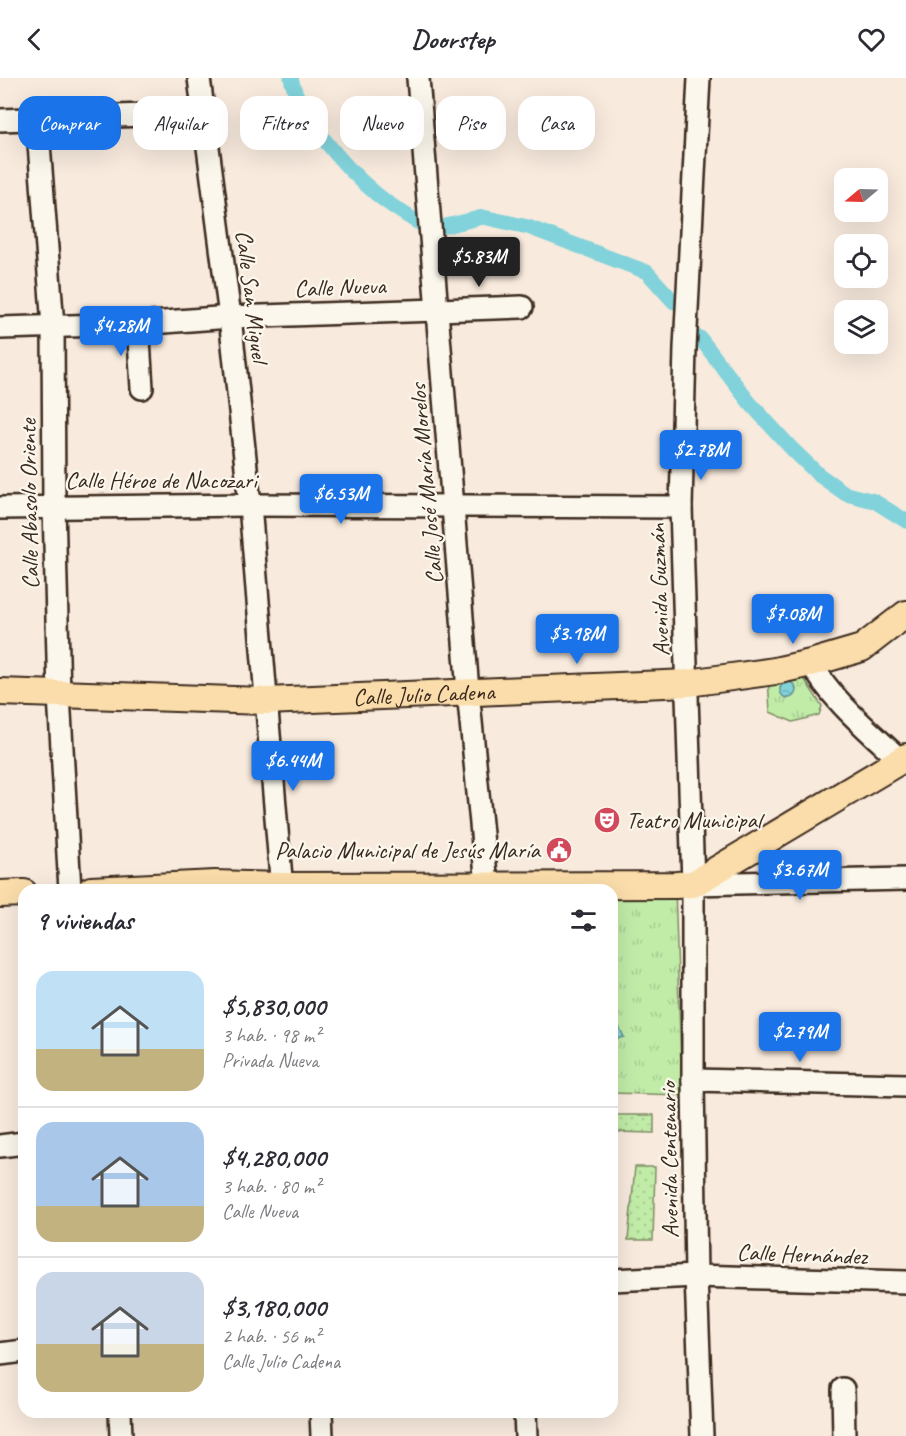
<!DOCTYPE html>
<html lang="es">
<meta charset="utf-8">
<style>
body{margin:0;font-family:Caveat,sans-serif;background:#f2f2f3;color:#2b2b33;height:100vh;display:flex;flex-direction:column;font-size:22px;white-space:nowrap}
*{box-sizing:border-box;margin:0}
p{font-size:20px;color:#7c7c81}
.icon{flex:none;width:33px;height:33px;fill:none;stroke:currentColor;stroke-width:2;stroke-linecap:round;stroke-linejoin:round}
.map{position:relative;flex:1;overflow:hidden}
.side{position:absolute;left:18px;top:806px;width:600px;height:534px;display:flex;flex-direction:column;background:#fff;border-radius:18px;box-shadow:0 6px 24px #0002}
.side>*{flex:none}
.banner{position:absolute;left:18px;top:18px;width:600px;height:54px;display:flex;gap:12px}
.needle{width:39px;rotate:251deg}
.fabs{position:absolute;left:834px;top:90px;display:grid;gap:12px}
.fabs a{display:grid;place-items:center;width:54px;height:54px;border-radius:12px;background:#fff;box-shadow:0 6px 24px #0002;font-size:30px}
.price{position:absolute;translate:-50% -51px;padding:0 14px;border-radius:6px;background:#1a73e8;color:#fff;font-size:20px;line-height:39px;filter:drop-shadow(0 2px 3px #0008)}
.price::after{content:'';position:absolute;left:50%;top:36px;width:18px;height:14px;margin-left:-9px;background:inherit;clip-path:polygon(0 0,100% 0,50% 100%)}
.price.current{background:#222;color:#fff}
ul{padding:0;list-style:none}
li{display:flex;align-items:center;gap:18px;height:150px;padding:0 18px}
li+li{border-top:2px solid #e1e1e2}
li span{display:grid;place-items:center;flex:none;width:168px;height:120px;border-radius:18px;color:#555}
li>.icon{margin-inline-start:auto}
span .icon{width:72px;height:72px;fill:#fffc;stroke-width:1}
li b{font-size:26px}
h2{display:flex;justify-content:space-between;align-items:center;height:72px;padding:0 18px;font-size:26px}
.pill{padding:0 21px;border-radius:18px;background:#fff;box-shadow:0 6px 24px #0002;font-size:21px;line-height:54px}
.pill.current{background:#1a73e8;color:#fff}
header{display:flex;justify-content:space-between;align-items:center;height:78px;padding:0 18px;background:#fff;font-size:27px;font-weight:700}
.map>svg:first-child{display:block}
</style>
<header><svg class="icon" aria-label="back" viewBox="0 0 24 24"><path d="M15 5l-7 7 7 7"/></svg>Doorstep<svg class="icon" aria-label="heart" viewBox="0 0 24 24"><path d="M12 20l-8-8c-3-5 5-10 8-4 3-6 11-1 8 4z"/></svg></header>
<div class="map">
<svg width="906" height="1358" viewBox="0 0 906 1358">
<defs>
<pattern id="park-tufts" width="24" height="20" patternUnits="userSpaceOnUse" patternTransform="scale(1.5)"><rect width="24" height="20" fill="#c1eca8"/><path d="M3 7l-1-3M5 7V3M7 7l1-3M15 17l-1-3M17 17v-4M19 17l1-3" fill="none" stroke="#a7cb90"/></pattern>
<pattern id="garden-dots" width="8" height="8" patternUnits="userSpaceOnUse" patternTransform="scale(1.5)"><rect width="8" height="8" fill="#c1eca8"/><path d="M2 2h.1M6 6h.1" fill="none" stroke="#a7cb90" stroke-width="1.8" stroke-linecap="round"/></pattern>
<pattern id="water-ripples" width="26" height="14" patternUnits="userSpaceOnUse" patternTransform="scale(1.5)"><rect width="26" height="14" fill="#81d2da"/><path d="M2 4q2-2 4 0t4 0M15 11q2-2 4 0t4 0" fill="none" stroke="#70b4bb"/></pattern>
</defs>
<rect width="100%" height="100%" fill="#f8eadd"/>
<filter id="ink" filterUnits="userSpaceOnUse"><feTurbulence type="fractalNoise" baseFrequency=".0167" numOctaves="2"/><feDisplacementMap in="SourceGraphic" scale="12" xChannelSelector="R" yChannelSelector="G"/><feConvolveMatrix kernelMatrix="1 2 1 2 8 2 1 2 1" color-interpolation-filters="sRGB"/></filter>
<g filter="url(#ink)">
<g fill="url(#park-tufts)" stroke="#7e8b63" stroke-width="1.5">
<polygon points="801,596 822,628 819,637 793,644 770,634 768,599"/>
<polygon points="675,810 682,1017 612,1015 612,812"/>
</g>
<g fill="url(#garden-dots)" stroke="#7e8b63" stroke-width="1.5">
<polygon points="616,1037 654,1037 654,1055 615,1054"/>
<polygon points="635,1089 655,1089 653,1162 628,1162"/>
</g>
<g fill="url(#water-ripples)" stroke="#658f8f" stroke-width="1.5">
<circle cx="788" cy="612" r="8"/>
<polygon points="615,940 624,959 612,962 612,941"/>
</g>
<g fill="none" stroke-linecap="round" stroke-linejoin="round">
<g stroke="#81d2da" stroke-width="15">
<path d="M291 0C298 36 345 90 373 113 387 126 403 135 419 145"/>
<polyline points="446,148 483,139 528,149 647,194 674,224"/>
<polyline points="700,260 749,324 792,371 819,397 846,416 874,423 906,443"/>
</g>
<defs>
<g id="minor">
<polyline points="199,0 230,239 250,427 282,812"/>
<polyline points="418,0 468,613 487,807"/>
<polyline points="699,0 685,270 681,429 693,806 693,1002 696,1198 702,1358"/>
<polyline points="37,40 53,248 54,428 59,617 70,812"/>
<polyline points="0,42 203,35"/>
<polyline points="138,246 142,310"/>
<polyline points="0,250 138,246 230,239 522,229"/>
<polyline points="0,430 250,427 681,429"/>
<path d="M811 585C832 623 870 653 901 683"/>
<polyline points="693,806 906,801"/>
<polyline points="693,1002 906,1007"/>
<polyline points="0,1068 24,1065"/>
<polyline points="612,1202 696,1198 906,1204"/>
<polyline points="0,1276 24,1273"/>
<polyline points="843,1311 844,1358"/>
<polyline points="120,1334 121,1358"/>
<polyline points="321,1334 322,1358"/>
<polyline points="525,1334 526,1358"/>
</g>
<g id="major">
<path id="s1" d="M0 614 266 623 688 605 775 593 811 585 862 570 906 536"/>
<polyline points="91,812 215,806 281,808 676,807 693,806 906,679"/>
<polyline points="0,816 24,815"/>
</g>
</defs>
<use href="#minor" stroke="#3b2a1e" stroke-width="26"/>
<use href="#major" stroke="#3b2a1e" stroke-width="30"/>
<use href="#minor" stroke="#fbf7ec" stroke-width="21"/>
<use href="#major" stroke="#fbddab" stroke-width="26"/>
</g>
</g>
<defs>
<symbol id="theatre-disc" viewBox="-11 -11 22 22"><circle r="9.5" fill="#d1495b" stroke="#fbf7ec"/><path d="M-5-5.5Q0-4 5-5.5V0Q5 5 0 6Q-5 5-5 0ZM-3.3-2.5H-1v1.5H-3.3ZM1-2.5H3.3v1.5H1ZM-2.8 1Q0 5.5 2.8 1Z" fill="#fff"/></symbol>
<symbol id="civic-disc" viewBox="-11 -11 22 22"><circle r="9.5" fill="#d1495b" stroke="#fbf7ec"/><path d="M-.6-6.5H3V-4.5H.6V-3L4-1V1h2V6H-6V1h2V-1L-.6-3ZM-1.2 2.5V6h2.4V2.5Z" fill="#fff"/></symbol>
</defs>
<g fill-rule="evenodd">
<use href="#theatre-disc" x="592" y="727" width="30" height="30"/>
<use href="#civic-disc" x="544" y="757" width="30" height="30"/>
</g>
<g text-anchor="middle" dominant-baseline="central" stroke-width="4.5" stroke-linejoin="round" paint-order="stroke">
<g font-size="24" fill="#3b2a1e" stroke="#fbf7ec">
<text transform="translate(340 209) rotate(-2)">Calle Nueva</text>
<text transform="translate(252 218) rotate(83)">Calle San Miguel</text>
<text x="161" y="402">Calle Héroe de Nacozari</text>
<text transform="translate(426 406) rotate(-95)">Calle José María Morelos</text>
<text transform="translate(29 426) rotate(-91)">Calle Abasolo Oriente</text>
<text transform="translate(659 512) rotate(-92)">Avenida Guzmán</text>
<text stroke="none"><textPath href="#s1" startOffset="424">Calle Julio Cadena</textPath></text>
<text transform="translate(669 1082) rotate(-91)">Avenida Centenario</text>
<text transform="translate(802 1176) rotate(2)">Calle Hernández</text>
</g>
<g font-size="24" fill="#3b2a1e" stroke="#fbf7ec" text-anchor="start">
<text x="626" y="742">Teatro Municipal</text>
<text x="540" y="772" text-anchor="end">Palacio Municipal de Jesús María</text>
</g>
</g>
</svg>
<div class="fabs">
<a><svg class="needle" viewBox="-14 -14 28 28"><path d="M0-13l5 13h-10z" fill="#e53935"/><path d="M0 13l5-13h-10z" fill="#7c7c81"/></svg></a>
<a><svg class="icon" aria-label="locate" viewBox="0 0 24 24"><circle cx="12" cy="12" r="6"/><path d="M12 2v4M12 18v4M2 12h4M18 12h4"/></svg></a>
<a><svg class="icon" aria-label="layers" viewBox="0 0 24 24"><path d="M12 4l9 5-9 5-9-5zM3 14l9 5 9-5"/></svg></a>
</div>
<b class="price current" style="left:479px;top:210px">$5.83M</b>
<b class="price" style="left:121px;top:279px">$4.28M</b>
<b class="price" style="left:701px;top:403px">$2.78M</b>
<b class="price" style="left:341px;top:447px">$6.53M</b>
<b class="price" style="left:793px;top:567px">$7.08M</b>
<b class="price" style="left:577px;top:587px">$3.18M</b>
<b class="price" style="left:293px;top:714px">$6.44M</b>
<b class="price" style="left:800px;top:823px">$3.67M</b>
<b class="price" style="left:800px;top:985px">$2.79M</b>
<div class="banner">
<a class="pill current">Comprar</a>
<a class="pill">Alquilar</a>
<a class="pill">Filtros</a>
<a class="pill">Nuevo</a>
<a class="pill">Piso</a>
<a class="pill">Casa</a>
</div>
<section class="side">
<h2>9 viviendas<svg class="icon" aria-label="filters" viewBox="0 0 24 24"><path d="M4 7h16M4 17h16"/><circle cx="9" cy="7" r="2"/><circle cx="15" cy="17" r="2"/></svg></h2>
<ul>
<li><span style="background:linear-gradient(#bfe0f5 65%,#c2b280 0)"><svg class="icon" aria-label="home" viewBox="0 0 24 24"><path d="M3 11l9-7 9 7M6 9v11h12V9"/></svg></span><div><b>$5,830,000</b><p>3 hab. · 98 m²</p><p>Privada Nueva</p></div></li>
<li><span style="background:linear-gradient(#a9c7e8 70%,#c2b280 0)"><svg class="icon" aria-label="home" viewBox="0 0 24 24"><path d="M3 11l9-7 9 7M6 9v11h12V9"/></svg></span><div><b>$4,280,000</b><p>3 hab. · 80 m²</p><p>Calle Nueva</p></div></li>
<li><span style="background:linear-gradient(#c9d6e8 60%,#c2b280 0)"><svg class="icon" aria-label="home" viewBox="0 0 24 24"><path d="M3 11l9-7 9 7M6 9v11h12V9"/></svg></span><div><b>$3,180,000</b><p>2 hab. · 56 m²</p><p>Calle Julio Cadena</p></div></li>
</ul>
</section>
</div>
